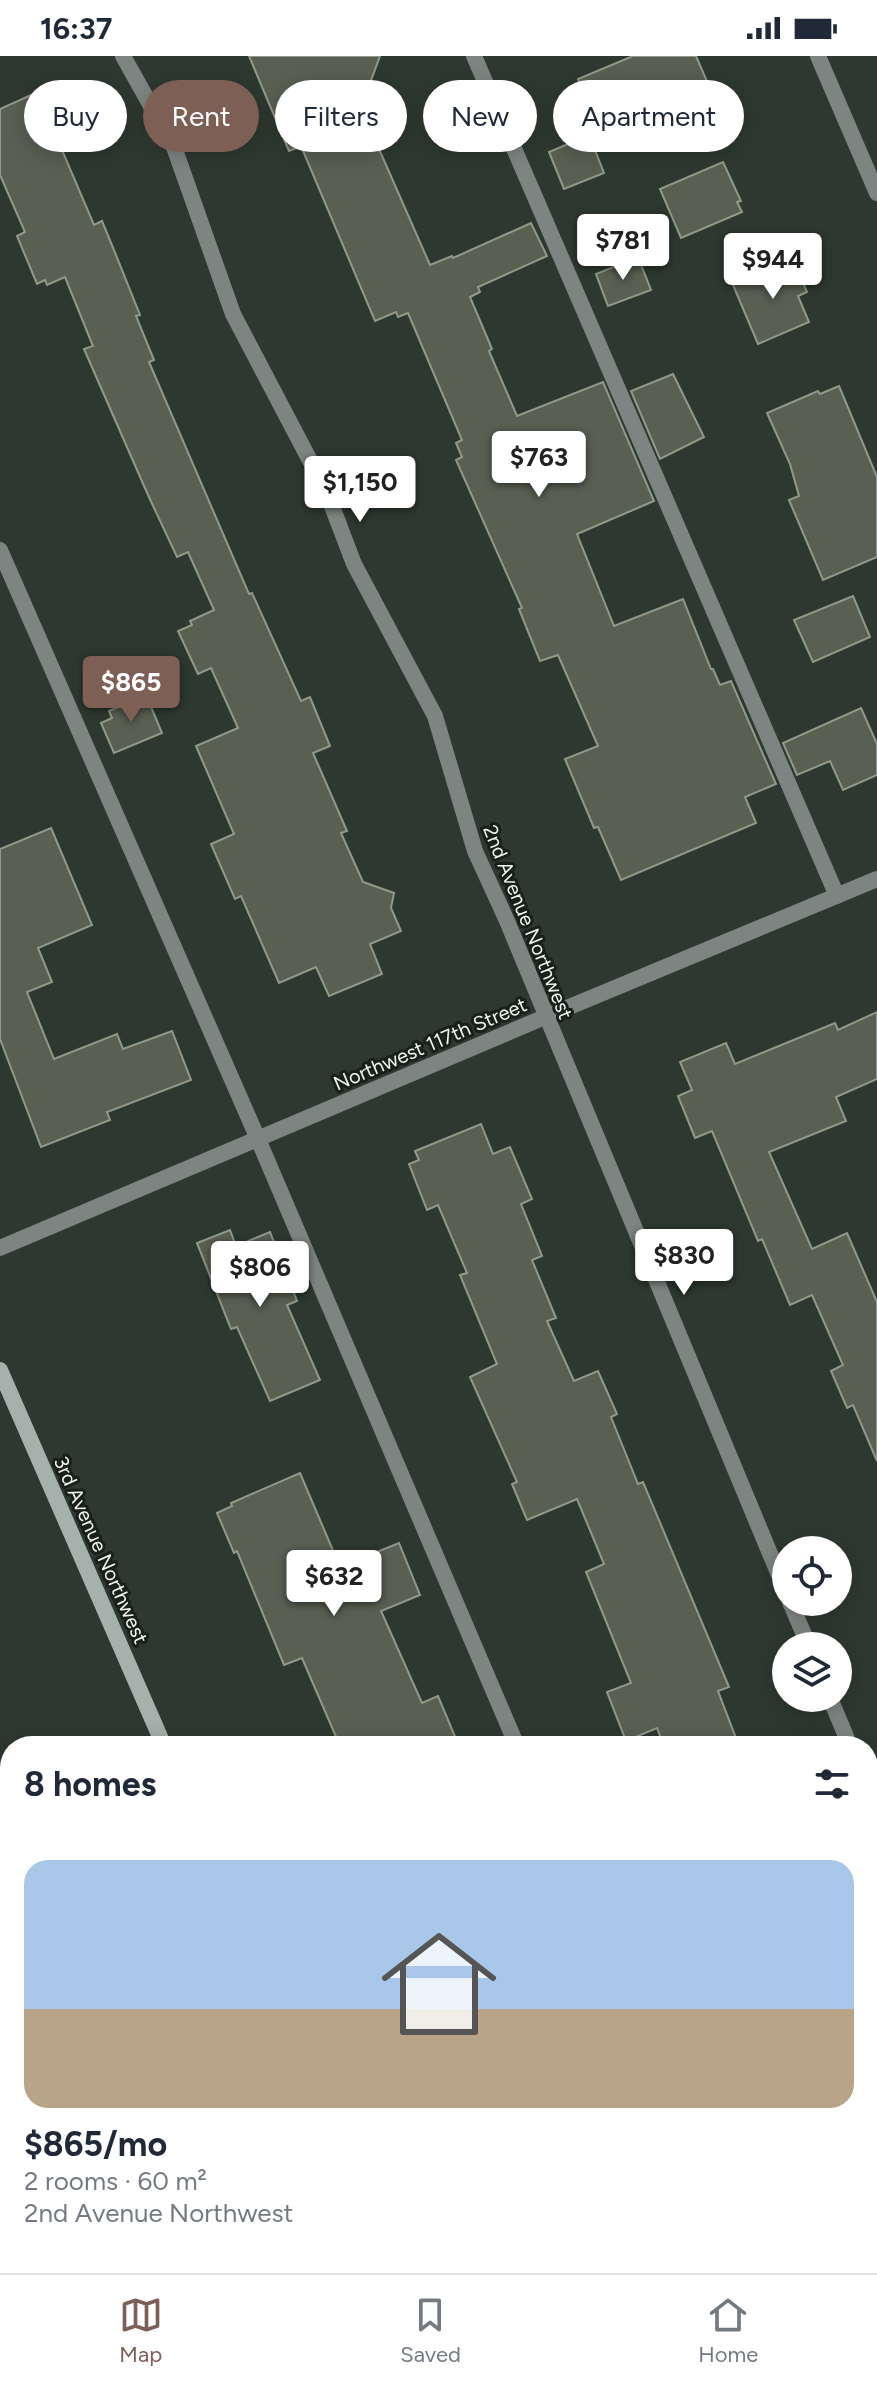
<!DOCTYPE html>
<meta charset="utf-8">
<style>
body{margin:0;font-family:Figtree,sans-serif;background:#f2f2f3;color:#1f2937;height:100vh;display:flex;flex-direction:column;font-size:30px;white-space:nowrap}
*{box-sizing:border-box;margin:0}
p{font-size:26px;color:#747a83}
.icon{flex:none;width:44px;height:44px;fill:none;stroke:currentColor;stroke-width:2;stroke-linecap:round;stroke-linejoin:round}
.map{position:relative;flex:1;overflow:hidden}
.sheet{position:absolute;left:0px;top:1680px;width:878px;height:538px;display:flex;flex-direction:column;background:#fff;border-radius:32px 32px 0 0;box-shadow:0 4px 20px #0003}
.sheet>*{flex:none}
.top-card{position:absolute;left:24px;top:24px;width:830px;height:72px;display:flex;gap:16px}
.controls{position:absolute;left:772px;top:1480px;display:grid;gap:16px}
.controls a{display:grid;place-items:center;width:80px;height:80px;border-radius:50%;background:#fff;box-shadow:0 4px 20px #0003;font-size:40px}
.price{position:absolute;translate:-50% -68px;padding:0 18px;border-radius:8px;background:#fff;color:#222;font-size:26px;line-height:52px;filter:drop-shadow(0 2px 4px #0008)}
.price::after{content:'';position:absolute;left:50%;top:48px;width:24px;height:18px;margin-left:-12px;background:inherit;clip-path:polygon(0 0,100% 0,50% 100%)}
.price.active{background:#7d5f55;color:#fff}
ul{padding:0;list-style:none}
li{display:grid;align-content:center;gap:16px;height:424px;padding:0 24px}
li span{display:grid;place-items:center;height:248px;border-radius:24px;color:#555}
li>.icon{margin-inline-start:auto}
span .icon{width:144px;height:144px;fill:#fffc;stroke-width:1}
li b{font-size:34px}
h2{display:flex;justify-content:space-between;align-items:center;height:96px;padding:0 24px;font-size:34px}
.tag{padding:0 28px;border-radius:36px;background:#fff;box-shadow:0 4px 20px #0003;font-size:28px;line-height:72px}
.tag.active{background:#7d5f55;color:#fff}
.status{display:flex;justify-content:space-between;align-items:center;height:56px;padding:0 40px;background:#fff;direction:ltr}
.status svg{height:22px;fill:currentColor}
.menu{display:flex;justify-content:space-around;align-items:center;height:112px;border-top:2px solid #e0e1e3;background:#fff;font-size:22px;color:#747a83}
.menu a{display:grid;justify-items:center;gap:4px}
.menu .active{color:#7d5f55}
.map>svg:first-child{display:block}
</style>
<div class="status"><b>16:37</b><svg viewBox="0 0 49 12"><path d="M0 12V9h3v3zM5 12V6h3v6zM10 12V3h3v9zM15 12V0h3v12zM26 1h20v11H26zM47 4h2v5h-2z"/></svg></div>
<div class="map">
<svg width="877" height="2217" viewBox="0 0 877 2217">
<rect width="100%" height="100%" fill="#2d3930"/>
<polygon fill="#6e6f27" points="10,1976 10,2208 353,2208 357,2217 0,2217 0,1980"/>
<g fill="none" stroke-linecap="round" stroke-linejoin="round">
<polyline stroke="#2c7370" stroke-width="12" points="153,2208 158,2217"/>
</g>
<g fill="#596052" stroke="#91998a" stroke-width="2">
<polygon points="249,0 380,0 361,52 430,209 452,200 453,202 531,167 547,200 478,231 480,236 470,241 492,293 489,295 517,360 603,326 654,445 577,478 614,570 683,543 711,613 713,613 720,629 731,625 776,728 745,741 756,767 621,824 598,771 594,772 565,703 598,690 558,599 540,605 519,553 522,552 456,404 462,401 456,387 462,384 408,257 398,261 396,256 375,265 301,90 289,95"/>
<polygon points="633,0 696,0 712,37 602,81 578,23"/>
<polygon points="33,38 41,56 45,54 94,169 102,165 116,199 140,259 136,260 154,304 149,306 249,538 252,537 301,645 310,641 330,690 313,697 347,775 341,777 363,826 394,837 391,852 401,875 370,888 382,918 329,940 316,911 279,927 241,840 235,843 211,788 234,778 196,690 238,672 211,612 198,618 178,575 192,569 190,565 214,554 188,496 177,501 148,439 84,293 93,290 65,221 47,229 45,224 37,228 17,180 25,176 0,119 0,53"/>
<polygon points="589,79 604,117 564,133 549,96"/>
<polygon points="723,106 741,145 737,146 742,156 681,182 660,133"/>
<polygon points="638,201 651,234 608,250 596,218"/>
<polygon points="793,203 807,236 798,240 809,266 758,288 733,229"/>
<polygon points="673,318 704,381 660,403 631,335"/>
<polygon points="839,330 877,421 877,501 823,524 789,444 799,440 790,408 767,357 818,335 820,338"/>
<polygon points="853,540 870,581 813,606 794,564"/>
<polygon points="146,639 162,677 114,697 101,667 112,662 109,655"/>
<polygon points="861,652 877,688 877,719 843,734 830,705 797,719 783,687"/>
<polygon points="51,772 92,869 38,892 52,926 27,936 54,1003 117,978 123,993 172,975 191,1024 107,1056 110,1064 41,1091 0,983 0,793"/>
<polygon points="877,956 877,1023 836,1041 846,1065 769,1096 812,1193 847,1177 877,1246 877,1405 853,1349 847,1352 831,1315 843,1309 812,1239 790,1249 762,1183 758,1185 712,1075 695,1082 678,1040 692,1034 680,1006 726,987 735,1008 835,967 838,974"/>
<polygon points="481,1068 493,1098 510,1091 532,1143 521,1148 542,1200 532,1204 556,1262 547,1265 574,1325 598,1315 617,1358 611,1361 638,1428 643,1426 729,1631 718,1635 739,1690 664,1690 657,1672 626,1685 607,1636 631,1627 586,1516 604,1508 577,1443 527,1464 512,1428 517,1426 470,1321 497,1308 460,1219 467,1217 438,1149 427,1154 409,1108 419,1104 415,1095"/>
<polygon points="230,1174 236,1190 270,1176 297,1245 287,1249 320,1324 270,1345 237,1271 231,1273 197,1187"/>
<polygon points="300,1417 340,1511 399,1487 420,1539 381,1555 422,1647 438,1640 459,1690 340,1690 302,1602 284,1609 237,1495 234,1497 217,1457 232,1450 231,1447"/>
</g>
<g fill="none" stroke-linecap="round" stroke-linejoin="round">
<g stroke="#7d8582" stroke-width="16">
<polyline points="474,0 837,840"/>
<polyline points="0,494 258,1083 517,1690"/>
</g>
<g stroke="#7d8582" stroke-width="16">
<polyline points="123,0 174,91 233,258 327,437 354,508 435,660 475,795 507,865 786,1536"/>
<polyline points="818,0 877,137"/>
<polyline points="0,1192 545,961 877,823"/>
<polyline points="790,1546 809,1590"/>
<polyline points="830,1642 850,1690"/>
<polyline points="868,1732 877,1753"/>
<polyline points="839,2217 861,2208"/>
</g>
<g stroke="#a4b1ac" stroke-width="16">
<polyline points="0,1314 164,1690"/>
<polyline points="411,2208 416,2217"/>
</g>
</g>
<g text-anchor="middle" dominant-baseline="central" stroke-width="6" stroke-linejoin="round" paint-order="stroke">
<g font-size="20" fill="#eef6ef" stroke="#191f1a">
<text transform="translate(528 866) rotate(68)">2nd Avenue Northwest</text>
<text transform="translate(430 988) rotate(-23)">Northwest 117th Street</text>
<text transform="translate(101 1494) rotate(66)">3rd Avenue Northwest</text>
</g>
</g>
</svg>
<div class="controls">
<a><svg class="icon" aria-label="locate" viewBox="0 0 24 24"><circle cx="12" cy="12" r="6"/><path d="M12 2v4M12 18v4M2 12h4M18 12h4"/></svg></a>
<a><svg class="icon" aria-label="layers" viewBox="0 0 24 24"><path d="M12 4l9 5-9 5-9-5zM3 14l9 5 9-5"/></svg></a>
</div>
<b class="price" style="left:623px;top:226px">$781</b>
<b class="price" style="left:773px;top:245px">$944</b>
<b class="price" style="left:539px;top:443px">$763</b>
<b class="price" style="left:360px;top:468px">$1,150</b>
<b class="price active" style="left:131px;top:668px">$865</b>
<b class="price" style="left:684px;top:1241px">$830</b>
<b class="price" style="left:260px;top:1253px">$806</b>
<b class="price" style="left:334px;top:1562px">$632</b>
<div class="top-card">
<a class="tag">Buy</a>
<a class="tag active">Rent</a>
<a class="tag">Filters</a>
<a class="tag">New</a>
<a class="tag">Apartment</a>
</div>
<section class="sheet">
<h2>8 homes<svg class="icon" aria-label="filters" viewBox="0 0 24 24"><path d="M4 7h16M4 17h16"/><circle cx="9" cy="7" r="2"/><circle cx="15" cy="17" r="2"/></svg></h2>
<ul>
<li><span style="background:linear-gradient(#a9c7e8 60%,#b9a48a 0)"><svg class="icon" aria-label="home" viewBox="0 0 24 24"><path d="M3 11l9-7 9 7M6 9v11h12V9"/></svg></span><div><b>$865/mo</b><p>2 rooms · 60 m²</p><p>2nd Avenue Northwest</p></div></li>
</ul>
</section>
</div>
<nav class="menu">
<a class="active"><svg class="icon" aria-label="map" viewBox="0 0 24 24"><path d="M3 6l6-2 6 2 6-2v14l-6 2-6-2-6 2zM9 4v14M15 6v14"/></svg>Map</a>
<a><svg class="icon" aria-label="saved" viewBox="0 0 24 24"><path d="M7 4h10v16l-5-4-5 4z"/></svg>Saved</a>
<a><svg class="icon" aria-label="home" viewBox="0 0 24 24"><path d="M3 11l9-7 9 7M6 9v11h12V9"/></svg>Home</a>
</nav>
